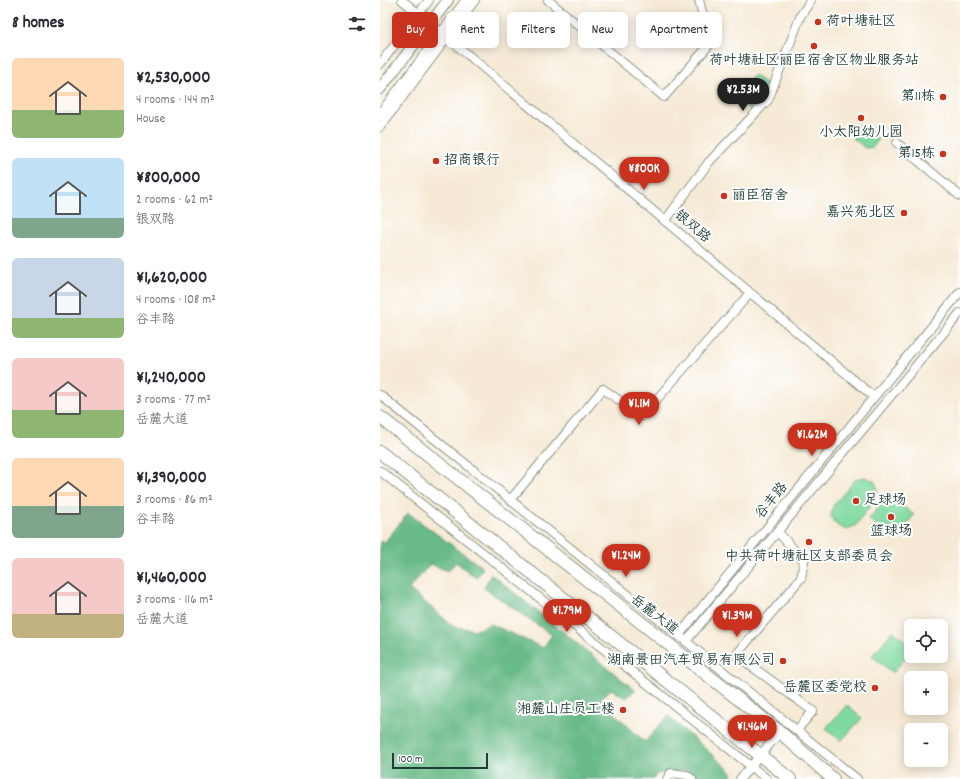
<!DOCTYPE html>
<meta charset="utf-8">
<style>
body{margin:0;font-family:Dekko,"LXGW WenKai TC",sans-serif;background:#f2f2f3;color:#2b2b33;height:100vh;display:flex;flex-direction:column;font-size:15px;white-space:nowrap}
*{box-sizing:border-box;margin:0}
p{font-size:13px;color:#7c7c81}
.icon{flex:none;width:22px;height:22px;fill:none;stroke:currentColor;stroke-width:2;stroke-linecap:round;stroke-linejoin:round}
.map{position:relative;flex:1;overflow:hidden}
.details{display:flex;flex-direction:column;background:#fff;width:380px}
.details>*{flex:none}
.guide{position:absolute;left:12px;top:12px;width:380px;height:36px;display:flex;gap:8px}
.controls{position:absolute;left:524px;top:619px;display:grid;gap:8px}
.controls a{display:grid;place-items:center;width:44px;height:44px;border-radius:6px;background:#fff;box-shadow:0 2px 10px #0003;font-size:20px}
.scale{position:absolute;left:12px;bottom:10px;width:96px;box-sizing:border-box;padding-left:4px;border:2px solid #1f3d34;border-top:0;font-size:11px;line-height:14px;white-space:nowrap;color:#1f3d34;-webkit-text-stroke:3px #fff;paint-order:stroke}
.price{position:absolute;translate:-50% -34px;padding:0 9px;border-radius:14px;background:#c8321e;color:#fff;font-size:13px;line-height:26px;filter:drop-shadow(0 1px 2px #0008)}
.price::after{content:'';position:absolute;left:50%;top:24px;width:12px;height:9px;margin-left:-6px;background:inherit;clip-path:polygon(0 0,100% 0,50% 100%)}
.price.selected{background:#222;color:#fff}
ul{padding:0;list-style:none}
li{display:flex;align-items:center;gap:12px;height:100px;padding:0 12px}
li span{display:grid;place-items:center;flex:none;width:112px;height:80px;border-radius:6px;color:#555}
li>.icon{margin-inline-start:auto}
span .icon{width:48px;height:48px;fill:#fffc;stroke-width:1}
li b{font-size:17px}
h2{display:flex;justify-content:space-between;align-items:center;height:48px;padding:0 12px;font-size:17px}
.tag{padding:0 14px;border-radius:6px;background:#fff;box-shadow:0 2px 10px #0003;font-size:14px;line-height:36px}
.tag.selected{background:#c8321e;color:#fff}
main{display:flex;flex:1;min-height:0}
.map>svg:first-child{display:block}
</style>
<main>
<section class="details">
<h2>8 homes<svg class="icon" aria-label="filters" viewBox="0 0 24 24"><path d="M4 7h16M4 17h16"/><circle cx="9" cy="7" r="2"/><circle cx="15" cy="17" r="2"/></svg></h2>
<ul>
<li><span style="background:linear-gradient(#ffd9b3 65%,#8fb573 0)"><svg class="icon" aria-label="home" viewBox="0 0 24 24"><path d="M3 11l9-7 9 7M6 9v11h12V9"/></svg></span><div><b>¥2,530,000</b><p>4 rooms · 144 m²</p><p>House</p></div></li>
<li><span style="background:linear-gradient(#bfe0f5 75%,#7fa58c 0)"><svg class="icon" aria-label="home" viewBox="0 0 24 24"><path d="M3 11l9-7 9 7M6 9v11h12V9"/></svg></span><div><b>¥800,000</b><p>2 rooms · 62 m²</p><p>银双路</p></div></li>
<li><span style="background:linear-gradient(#c9d6e8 75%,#8fb573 0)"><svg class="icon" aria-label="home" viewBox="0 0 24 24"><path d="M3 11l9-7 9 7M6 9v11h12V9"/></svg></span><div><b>¥1,620,000</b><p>4 rooms · 108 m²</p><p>谷丰路</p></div></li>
<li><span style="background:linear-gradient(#f6c9c9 65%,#8fb573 0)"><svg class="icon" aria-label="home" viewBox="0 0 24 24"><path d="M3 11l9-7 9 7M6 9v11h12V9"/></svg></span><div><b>¥1,240,000</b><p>3 rooms · 77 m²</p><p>岳麓大道</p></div></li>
<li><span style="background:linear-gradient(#ffd9b3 60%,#7fa58c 0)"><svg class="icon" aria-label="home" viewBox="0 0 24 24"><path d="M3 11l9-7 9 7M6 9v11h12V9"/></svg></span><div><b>¥1,390,000</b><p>3 rooms · 86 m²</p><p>谷丰路</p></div></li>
<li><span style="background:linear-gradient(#f6c9c9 70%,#c2b280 0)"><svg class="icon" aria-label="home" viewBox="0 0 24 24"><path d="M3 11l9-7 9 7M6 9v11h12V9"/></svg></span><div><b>¥1,460,000</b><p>3 rooms · 116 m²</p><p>岳麓大道</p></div></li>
</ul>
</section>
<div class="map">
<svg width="580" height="779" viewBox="0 0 580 779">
<rect width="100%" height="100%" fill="#fff"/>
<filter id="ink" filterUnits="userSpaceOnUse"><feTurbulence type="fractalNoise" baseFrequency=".025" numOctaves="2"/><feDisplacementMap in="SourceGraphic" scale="8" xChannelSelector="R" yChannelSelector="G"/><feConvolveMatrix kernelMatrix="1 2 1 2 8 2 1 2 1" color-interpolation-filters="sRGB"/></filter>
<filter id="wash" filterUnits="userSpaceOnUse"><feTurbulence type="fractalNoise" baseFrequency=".012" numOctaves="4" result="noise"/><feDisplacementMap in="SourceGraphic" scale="16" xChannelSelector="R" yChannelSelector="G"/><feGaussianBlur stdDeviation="0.9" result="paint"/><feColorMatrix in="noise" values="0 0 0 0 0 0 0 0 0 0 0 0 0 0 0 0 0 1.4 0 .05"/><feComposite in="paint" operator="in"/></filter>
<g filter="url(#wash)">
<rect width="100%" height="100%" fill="#f6ead6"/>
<g fill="#80daa0" stroke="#508c6a">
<polygon points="374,75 389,86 370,109 356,98"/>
<polygon points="477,126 484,126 495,136 498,140 493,147 485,148 472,137 472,132"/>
<polygon points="484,477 494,481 497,487 498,495 476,525 466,530 457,525 451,517 453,506 476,479"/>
<polygon points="508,495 534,515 514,540 489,519"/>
<polygon points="513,631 531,645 531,651 513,673 492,656"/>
<polygon points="467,705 482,718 461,741 446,728"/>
</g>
<polygon fill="#68ba86" stroke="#447c5d" points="28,513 103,568 96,578 76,562 68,571 50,564 29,589 74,627 96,630 111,624 163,648 172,635 104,588 111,574 255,690 246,698 231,689 220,700 265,742 288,716 353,773 349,779 321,779 306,770 276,774 274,779 0,779 0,541 4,543"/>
</g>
<g filter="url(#ink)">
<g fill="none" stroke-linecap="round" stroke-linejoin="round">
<defs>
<g id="minor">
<polyline points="22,0 68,38 494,397"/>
<polyline points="168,0 284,97 330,44 319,0"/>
<polyline points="0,64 49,0"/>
<polyline points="0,127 95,0"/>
<polyline points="517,143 580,196"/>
<polyline points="285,221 329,162 388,100 421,15 431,0"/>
<path d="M0 395C160 522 319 650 477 779"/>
<polyline points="0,471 387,779"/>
<polyline points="131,499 223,389 262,416 370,293"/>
<polyline points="398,532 424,561 421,578 356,655 433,711 417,730"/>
<polyline points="300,634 580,292"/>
<polyline points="307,640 580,313"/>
<polyline points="287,779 291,773 307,775 312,779"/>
<polyline points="360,779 400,732"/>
</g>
<g id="major">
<polyline points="0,89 68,0"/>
<polyline points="0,115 87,0"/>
</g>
<g id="highway">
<polyline points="0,417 400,732 453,779"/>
<polyline points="0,452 410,779"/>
</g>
</defs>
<use href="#minor" stroke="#8a9485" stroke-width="10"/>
<use href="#major" stroke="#8a9485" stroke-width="12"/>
<use href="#highway" stroke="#8a9485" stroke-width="14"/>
<use href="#minor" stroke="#fff" stroke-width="8"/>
<use href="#major" stroke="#fff" stroke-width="10"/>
<use href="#highway" stroke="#fff" stroke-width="12"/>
</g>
</g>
<g fill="#c8321e" stroke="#fff" stroke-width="1.5">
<circle cx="438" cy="22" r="4"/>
<circle cx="434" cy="46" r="4"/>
<circle cx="563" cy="97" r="4"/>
<circle cx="481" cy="118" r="4"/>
<circle cx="563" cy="154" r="4"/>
<circle cx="56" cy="161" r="4"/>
<circle cx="344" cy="196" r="4"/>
<circle cx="524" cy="213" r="4"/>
<circle cx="476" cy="501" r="4"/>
<circle cx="511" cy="517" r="4"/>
<circle cx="429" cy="542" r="4"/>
<circle cx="403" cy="661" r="4"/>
<circle cx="495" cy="688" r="4"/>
<circle cx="243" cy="710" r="4"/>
</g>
<g text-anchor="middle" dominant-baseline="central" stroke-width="4" stroke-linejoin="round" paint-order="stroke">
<g font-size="14" fill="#1f3d34" stroke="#fff" text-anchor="end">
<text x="446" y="22" text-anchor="start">荷叶塘社区</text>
<text x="434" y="61" text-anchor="middle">荷叶塘社区丽臣宿舍区物业服务站</text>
<text x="555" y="97">第11栋</text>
<text x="481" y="133" text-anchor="middle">小太阳幼儿园</text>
<text x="555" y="154">第15栋</text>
<text x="64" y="161" text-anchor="start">招商银行</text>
<text x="352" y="196" text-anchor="start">丽臣宿舍</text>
<text x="516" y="213">嘉兴苑北区</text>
<text x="484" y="501" text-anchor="start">足球场</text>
<text x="511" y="532" text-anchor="middle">篮球场</text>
<text x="429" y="557" text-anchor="middle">中共荷叶塘社区支部委员会</text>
<text x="395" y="661">湖南景田汽车贸易有限公司</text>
<text x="487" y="688">岳麓区委党校</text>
<text x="235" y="710">湘麓山庄员工楼</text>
</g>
<g font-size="14" fill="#1f3d34" stroke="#fff">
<text transform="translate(312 227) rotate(40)">银双路</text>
<text transform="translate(392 501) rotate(-51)">谷丰路</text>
<text transform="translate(274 615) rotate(38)">岳麓大道</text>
</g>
</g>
</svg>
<div class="controls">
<a><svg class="icon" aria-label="locate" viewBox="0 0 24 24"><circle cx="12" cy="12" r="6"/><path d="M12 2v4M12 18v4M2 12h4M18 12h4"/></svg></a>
<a>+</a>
<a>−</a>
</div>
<div class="scale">100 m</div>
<b class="price selected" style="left:363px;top:112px">¥2.53M</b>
<b class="price" style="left:264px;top:191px">¥800K</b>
<b class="price" style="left:259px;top:426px">¥1.1M</b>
<b class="price" style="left:432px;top:457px">¥1.62M</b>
<b class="price" style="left:246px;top:578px">¥1.24M</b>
<b class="price" style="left:187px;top:633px">¥1.79M</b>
<b class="price" style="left:357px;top:638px">¥1.39M</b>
<b class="price" style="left:372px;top:749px">¥1.46M</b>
<div class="guide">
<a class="tag selected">Buy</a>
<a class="tag">Rent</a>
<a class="tag">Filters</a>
<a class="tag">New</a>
<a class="tag">Apartment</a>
</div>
</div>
</main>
